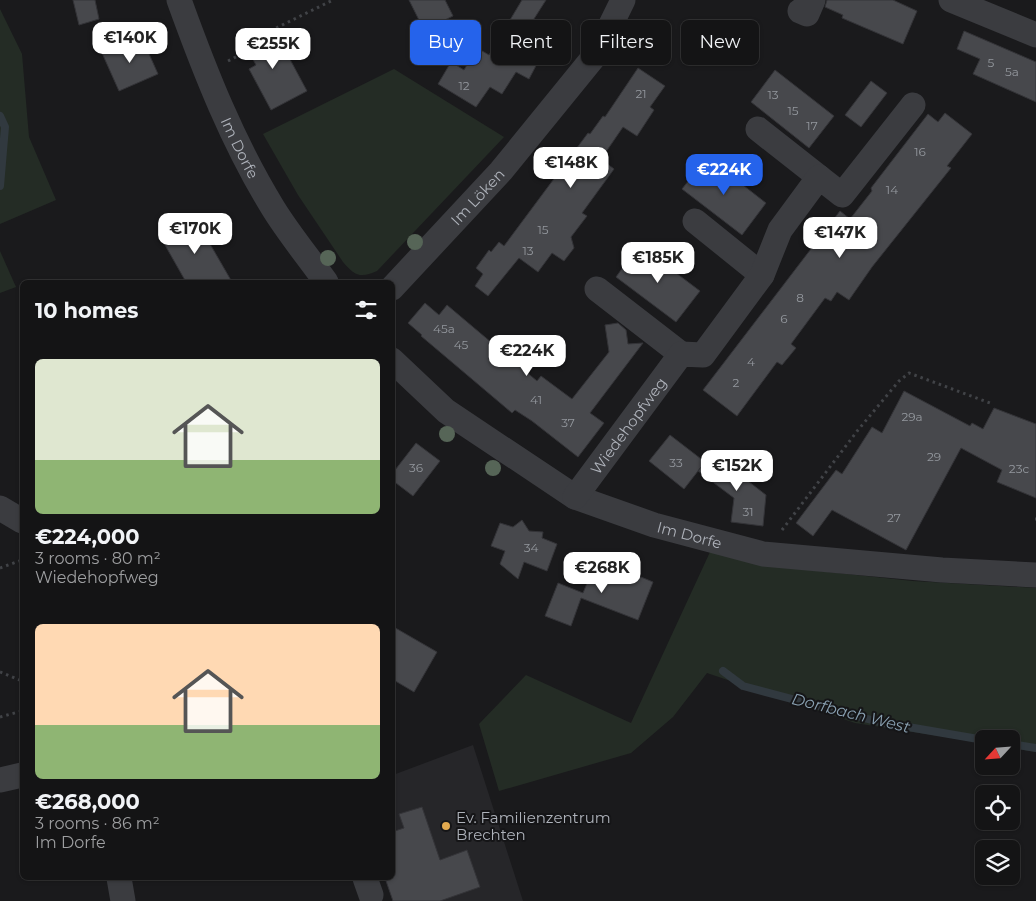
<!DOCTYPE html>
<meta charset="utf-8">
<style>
body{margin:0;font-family:Montserrat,sans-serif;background:#1d1d1e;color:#f1f3f6;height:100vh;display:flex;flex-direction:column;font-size:19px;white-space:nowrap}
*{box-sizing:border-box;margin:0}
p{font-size:16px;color:#9d9ea0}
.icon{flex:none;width:28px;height:28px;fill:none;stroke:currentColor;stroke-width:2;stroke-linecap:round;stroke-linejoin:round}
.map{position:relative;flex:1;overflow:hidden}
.sheet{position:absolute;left:20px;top:280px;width:375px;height:600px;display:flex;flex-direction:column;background:#141415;border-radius:8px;box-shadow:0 1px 4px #0004,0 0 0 1px #333334}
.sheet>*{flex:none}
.top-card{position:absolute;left:410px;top:20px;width:475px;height:45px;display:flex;gap:10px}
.needle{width:32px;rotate:244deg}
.controls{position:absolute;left:975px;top:730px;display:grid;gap:10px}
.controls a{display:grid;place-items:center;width:45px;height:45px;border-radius:8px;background:#141415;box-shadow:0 1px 4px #0004,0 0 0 1px #333334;font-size:25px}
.price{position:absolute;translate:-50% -42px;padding:0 11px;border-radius:10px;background:#fff;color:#222;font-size:16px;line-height:32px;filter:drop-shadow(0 1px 2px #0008)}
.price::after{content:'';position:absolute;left:50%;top:30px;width:15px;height:11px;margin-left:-8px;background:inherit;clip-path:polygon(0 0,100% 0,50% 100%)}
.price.current{background:#2563eb;color:#fff}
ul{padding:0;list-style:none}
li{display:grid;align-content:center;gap:10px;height:265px;padding:0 15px}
li span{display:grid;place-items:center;height:155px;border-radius:8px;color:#555}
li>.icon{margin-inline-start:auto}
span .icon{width:90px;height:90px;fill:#fffc;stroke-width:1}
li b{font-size:21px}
h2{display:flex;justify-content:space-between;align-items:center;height:60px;padding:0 15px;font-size:21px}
.tag{padding:0 18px;border-radius:8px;background:#141415;box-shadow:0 1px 4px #0004,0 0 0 1px #333334;font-size:18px;line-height:45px}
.tag.current{background:#2563eb;color:#fff}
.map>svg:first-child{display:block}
</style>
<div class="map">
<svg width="1036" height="901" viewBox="0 0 1036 901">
<rect width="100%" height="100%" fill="#1a1a1c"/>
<polygon fill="#262629" points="473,745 523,901 393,901 385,878 392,878 393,775"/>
<g fill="#242c25">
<polygon points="0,9 22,54 29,137 56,200 0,224"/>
<path d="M394 69 504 137 377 271C360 279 354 275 343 262L298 195 263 134Z"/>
<polygon points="0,251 16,287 0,293"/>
<polygon points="710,552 761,565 913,581 1036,588 1036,752 1011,748 1011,739 984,739 984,743 855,723 707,673 673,717 631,753 499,791 479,724 526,675 631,723"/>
</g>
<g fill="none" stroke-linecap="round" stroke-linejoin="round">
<g stroke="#31393f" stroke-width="8">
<polyline points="0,116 5,127 0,186"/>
<polyline points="723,671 743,686 879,722 984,740"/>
<polyline points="1011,744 1036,748"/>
</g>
</g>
<g fill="#47484c" stroke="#343438">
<polygon points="73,0 95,0 99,19 79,25"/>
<polygon points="409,0 445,0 453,16 424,30"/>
<polygon points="522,0 546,0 518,44 540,58 529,79 516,72 502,94 490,87 476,107 438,84 451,62 464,70 477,48 489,55"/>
<polygon points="827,0 893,0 917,11 903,44 842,18 843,15 825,7"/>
<polygon points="261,30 267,42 278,37 307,91 271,110 249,69 256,65 242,40"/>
<polygon points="964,31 1036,62 1036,102 973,74 980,59 957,49"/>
<polygon points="141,36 158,74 119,91 102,53"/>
<polygon points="638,68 665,86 650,107 654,110 637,136 623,127 601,159 614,169 582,213 587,216 571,237 574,248 564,261 552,253 538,272 519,258 488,296 475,286 483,274 476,268 489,250 491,252 499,242 504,246 588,133 590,134 603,116 605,117"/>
<polygon points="775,70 834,116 809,148 751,102"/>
<polygon points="871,81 887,93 861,127 845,115"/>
<polygon points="945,113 972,134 947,166 951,168 872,267 849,300 837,292 831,301 825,298 791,344 796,348 782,365 777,362 737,416 703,390 840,211 850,219 872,191 871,188 928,114 938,122"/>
<polygon points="707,157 766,203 742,235 682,189"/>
<polygon points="195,218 232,282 186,282 161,238"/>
<polygon points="639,245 700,291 676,322 616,277"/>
<polygon points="425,303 439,315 447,305 537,381 541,376 572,399 609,352 605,325 618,323 626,330 628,344 643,343 590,413 604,423 578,457 532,421 515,410 512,413 421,336 422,335 408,323"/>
<polygon points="904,391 970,426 972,423 983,429 994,408 1036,424 1036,498 997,482 1002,470 961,448 906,550 832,510 813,536 796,523 836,470 842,474 872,427 882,433"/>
<polygon points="670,435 705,462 684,489 649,461"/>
<polygon points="416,443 440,461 413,496 392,480 392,474"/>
<polygon points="712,453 766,495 763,526 731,522 734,498 698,471"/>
<polygon points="522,520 529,531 543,532 542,538 557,544 547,571 524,562 518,579 500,564 505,551 491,546 500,523 513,527"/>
<polygon points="597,559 653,582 638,620 581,598 571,626 545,616 558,583 583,593"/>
<polygon points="392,626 437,652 414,692 392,679"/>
<polygon points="422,807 440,860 467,850 480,887 440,901 393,901 385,878 392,878 392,832 404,828 399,814"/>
</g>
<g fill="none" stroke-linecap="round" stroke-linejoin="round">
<g stroke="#414347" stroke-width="3" stroke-dasharray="2.5 4" stroke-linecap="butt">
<polyline points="228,61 271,39 268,32 333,0"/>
<polyline points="1035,519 1036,519"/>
<polyline points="782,530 858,430 899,381 909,373 990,403"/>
<polyline points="0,568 22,560"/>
<polyline points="0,672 22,681"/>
<polyline points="0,717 22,711"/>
</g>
<g stroke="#3b3c40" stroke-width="25">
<path id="s1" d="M179 0C205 72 233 143 273 208 289 234 309 258 326 282"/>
<polyline points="951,0 1036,35"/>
<polyline points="800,11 807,14 813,0"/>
<polyline points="758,129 819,177"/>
<polyline points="695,221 762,275"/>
<path id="s2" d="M392 288 501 171 597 53 623 0"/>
<polyline points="597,289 681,354"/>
<path id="s3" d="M392 360 446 411 575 497 654 525 763 554 942 570 1036 575"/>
<path id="s4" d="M575 497 681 354 703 355 762 275 780 230 819 177 842 195 913 105"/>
<polyline points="0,508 22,521"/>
<polyline points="0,780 22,775"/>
<polyline points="119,878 123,901"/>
<polyline points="365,878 371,895"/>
</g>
</g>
<g fill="#566557">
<circle cx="415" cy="242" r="8"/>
<circle cx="328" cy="258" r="8"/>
<circle cx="447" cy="434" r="8"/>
<circle cx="493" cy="468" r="8"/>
</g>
<circle fill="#e0a84e" stroke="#151517" stroke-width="2" cx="446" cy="826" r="5"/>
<g text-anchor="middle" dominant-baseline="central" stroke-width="4" stroke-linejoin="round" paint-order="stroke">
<g font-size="12" fill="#94989e">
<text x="991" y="62">5</text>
<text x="1012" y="71">5a</text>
<text x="464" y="85">12</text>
<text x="641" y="93">21</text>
<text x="773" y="94">13</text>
<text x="793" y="110">15</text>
<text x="812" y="125">17</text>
<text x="920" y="151">16</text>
<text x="892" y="189">14</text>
<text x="543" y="229">15</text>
<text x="528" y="250">13</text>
<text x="800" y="297">8</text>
<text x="784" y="318">6</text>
<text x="444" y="328">45a</text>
<text x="461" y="344">45</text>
<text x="751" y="361">4</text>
<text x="736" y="382">2</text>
<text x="536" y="399">41</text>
<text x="912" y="416">29a</text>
<text x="568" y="422">37</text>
<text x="934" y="456">29</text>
<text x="676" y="462">33</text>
<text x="416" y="467">36</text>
<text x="1019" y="468">23c</text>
<text x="748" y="511">31</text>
<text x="894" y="517">27</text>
<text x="531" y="547">34</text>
</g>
<g font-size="15" fill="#aeb2ba" stroke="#151517">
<text stroke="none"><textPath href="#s1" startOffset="160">Im Dorfe</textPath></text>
<text stroke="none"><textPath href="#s2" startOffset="125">Im Löken</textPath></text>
<text stroke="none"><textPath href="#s4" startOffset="89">Wiedehopfweg</textPath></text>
<text stroke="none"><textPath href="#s3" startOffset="350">Im Dorfe</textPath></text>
</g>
<g font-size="15" fill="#aeb2ba" stroke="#151517" text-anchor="start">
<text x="456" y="817">Ev. Familienzentrum<tspan x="456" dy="17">Brechten</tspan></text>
</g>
<g font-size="16" font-style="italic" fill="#89a0b1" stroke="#151517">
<text transform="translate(851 713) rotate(14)">Dorfbach West</text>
</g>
</g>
</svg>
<div class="controls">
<a><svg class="needle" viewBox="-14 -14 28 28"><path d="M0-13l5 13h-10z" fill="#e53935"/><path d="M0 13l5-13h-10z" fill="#9d9ea0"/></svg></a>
<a><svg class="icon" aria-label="locate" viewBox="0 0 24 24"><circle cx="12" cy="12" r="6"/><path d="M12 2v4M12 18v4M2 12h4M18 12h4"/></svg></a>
<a><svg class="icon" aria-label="layers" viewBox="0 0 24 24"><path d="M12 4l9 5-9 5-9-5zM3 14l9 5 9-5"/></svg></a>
</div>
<b class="price" style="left:130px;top:64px">€140K</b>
<b class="price" style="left:273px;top:70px">€255K</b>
<b class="price" style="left:571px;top:189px">€148K</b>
<b class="price current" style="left:724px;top:196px">€224K</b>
<b class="price" style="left:195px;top:255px">€170K</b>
<b class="price" style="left:840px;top:259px">€147K</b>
<b class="price" style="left:658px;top:284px">€185K</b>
<b class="price" style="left:527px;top:377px">€224K</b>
<b class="price" style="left:737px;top:492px">€152K</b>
<b class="price" style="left:602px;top:594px">€268K</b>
<div class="top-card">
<a class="tag current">Buy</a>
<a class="tag">Rent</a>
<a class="tag">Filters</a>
<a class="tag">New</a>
</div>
<section class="sheet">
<h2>10 homes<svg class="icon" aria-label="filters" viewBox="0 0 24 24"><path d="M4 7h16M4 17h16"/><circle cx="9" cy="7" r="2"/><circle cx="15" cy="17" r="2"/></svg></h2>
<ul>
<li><span style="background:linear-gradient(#dfe7d0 65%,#8fb573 0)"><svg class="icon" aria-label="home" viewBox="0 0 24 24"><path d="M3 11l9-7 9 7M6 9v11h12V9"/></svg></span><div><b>€224,000</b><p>3 rooms · 80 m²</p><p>Wiedehopfweg</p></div></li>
<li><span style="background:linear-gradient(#ffd9b3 65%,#8fb573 0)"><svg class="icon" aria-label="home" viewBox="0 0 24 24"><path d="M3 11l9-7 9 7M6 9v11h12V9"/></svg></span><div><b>€268,000</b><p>3 rooms · 86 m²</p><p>Im Dorfe</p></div></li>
</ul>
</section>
</div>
